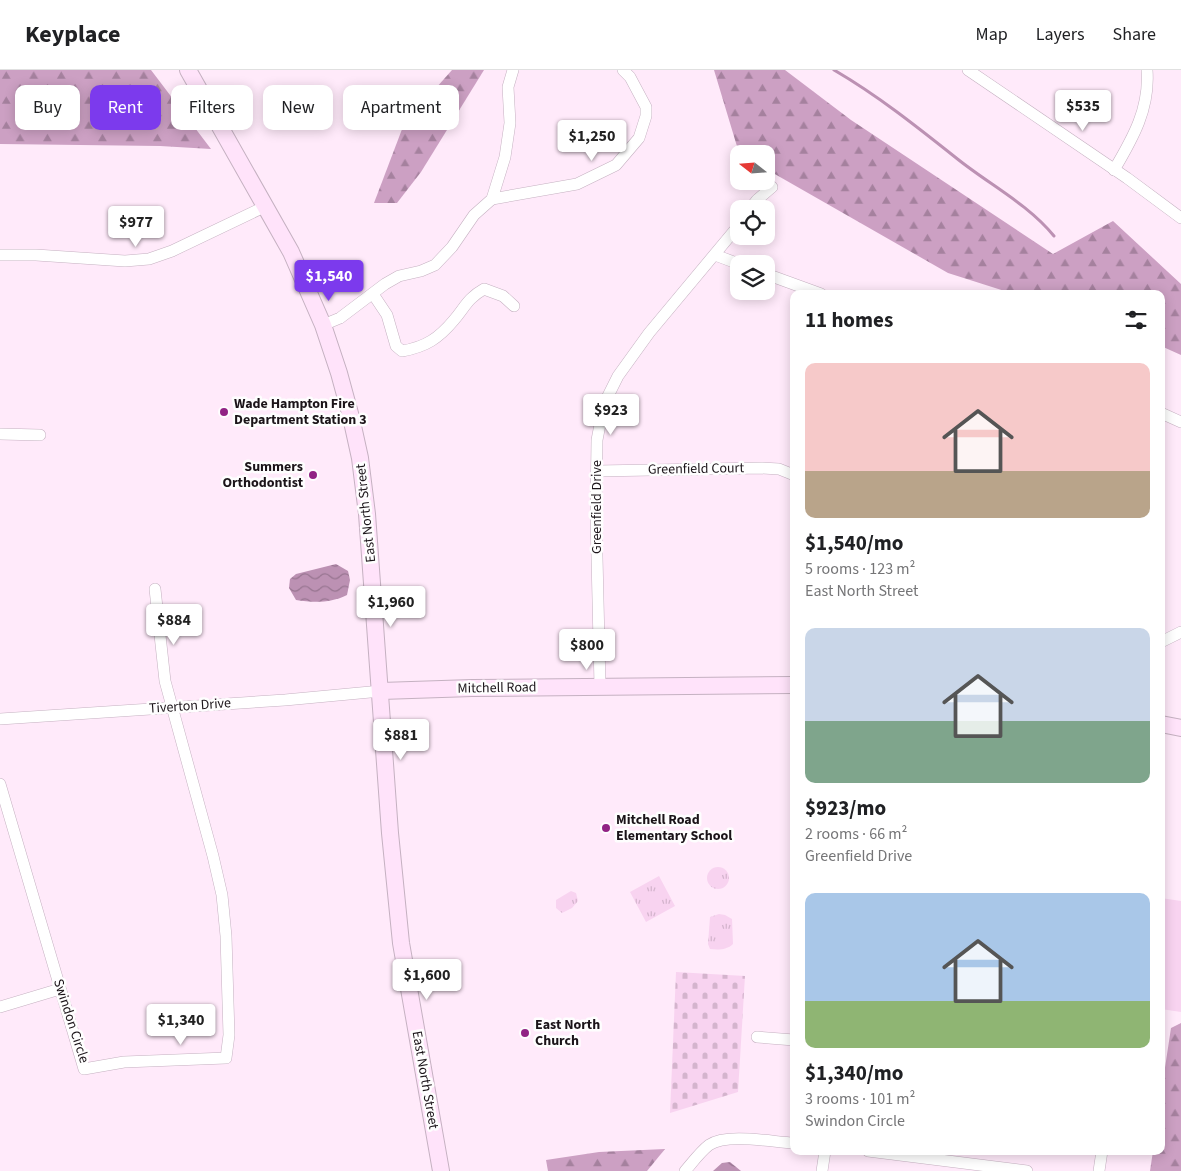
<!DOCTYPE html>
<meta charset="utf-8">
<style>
body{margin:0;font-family:"Source Sans 3",sans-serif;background:#f6f6f6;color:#202124;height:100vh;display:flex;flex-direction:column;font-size:19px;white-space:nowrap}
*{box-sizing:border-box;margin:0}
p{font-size:16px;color:#757577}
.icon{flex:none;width:28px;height:28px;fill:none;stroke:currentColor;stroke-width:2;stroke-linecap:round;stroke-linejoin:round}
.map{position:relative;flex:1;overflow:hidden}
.details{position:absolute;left:790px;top:220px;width:375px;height:865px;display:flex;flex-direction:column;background:#fff;border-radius:10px;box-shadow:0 2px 12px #0003}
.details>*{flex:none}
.hud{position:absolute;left:15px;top:15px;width:475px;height:45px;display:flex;gap:10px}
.needle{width:32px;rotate:287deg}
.controls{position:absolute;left:730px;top:75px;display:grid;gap:10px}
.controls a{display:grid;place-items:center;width:45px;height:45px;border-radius:10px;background:#fff;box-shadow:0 2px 12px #0003;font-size:25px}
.price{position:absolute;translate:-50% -42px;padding:0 11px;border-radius:5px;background:#fff;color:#222;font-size:16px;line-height:32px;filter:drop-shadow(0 1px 2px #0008)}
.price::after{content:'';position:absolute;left:50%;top:30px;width:15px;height:11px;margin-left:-8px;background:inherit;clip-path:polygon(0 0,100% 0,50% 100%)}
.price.active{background:#7c3aed;color:#fff}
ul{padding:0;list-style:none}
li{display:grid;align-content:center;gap:10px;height:265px;padding:0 15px}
li span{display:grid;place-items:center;height:155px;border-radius:10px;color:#555}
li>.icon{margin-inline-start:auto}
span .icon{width:90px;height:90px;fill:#fffc;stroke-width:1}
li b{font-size:21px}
h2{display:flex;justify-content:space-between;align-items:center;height:60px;padding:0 15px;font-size:21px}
.chip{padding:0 18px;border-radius:10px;background:#fff;box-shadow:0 2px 12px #0003;font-size:18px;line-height:45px}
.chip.active{background:#7c3aed;color:#fff}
header{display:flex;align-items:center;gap:30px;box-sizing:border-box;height:70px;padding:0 25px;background:#fff;border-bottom:1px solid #e0e0e0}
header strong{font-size:24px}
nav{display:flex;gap:28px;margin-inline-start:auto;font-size:18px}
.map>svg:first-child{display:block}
</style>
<header>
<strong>Keyplace</strong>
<nav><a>Map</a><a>Layers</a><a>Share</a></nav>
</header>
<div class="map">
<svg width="1181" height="1101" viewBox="0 0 1181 1101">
<defs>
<pattern id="forest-firs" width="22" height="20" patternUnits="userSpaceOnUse" patternTransform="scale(1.25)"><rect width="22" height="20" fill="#cca0c3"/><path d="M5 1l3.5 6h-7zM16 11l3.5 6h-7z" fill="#a5819e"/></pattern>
<pattern id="cemetery-stones" width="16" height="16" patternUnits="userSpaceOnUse" patternTransform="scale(1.25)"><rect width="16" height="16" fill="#f8d3f0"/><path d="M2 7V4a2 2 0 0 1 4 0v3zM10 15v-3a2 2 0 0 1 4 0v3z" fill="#d4b4cd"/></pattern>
<pattern id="park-tufts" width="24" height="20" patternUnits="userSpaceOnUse" patternTransform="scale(1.25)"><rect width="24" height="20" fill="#f8d3f0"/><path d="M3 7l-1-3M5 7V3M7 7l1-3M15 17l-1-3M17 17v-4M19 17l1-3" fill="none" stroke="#d4b4cd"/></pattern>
<pattern id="water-waves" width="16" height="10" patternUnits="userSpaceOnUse" patternTransform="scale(1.25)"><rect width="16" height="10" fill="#bc91b3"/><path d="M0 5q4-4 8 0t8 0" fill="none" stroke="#987591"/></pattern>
</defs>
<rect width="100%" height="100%" fill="#ffeafa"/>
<polygon fill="#f8d3f0" points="1161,828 1181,831 1181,942 1161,939"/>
<g fill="url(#forest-firs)">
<polygon points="0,0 151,0 211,79 160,76 0,74"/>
<polygon points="452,0 484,0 421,102 397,133 374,133 404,54"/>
<polygon points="714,0 785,0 851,50 1053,184 1113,151 1181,214 1181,285 1161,276 1161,224 1014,224 948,203 766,99 766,84 739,83"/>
<polygon points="1181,953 1181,1101 1150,1101 1153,1081 1161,1081 1161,1024 1171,958"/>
<polygon points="665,1079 647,1101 548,1101 546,1090 599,1082"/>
</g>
<polygon fill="url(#cemetery-stones)" points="676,902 745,906 738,1022 670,1043"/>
<g fill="url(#park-tufts)">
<circle cx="718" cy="808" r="11"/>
<polygon points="659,806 675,836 646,852 630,822"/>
<polygon points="571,821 576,823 578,831 572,838 562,843 556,838 556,830"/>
<path d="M719 844 725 845 732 849 733 874C727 880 718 880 710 879L708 874 710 847Z"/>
</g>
<g fill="url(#water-waves)">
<path d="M336 494 348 501 350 510 347 525C331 533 314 533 296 530L289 518 290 509 296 504Z"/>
<polygon points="730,1092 741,1101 713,1101 722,1093"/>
</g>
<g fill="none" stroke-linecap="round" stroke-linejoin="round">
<path stroke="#bc91b3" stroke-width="3" d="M834 0C877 25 916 56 955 87 988 114 1027 133 1054 166"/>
<defs>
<g id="street">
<polyline points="968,0 1127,108 1181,148"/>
<path d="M1114 100C1133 68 1150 38 1147 0"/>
<polyline points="492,129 577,114 616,95 639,68 646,46 646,37 630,7 623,0"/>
<polyline points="750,139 757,130 772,117"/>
<polyline points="0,185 36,185 125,191 149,189 172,181 266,136"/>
<polyline points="715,185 739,194"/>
<polyline points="766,204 821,224"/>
<path d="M373 224 387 245 396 276 402 281C426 277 439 268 454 250 465 237 468 228 484 219L503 226 514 236"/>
<polyline points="323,255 340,248 385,214 399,206 421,201 435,195 452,177 474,145 492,129 505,87 510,53 508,17 513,0"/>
<polyline points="1161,343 1181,352"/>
<polyline points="0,364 40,365"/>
<polyline points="597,401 762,398 779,399 794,405"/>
<polyline points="1161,572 1181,562"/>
<polyline points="600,616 596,444 597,370 604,334 618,306 649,263 739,155"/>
<polyline points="0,649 285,630 381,621"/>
<polyline points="0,714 84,999 124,992 226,988 229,965 226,866 222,825 213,786 165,611 155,519"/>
<polyline points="0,937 60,919"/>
<polyline points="757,967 794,970"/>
<polyline points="868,1081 1027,1101"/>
<path d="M685 1101C692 1093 700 1082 709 1075 727 1063 772 1072 794 1073"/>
<polyline points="822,1101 825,1081"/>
<polyline points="1099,1101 1102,1081"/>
</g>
<g id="secondary">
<polyline points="188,0 291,182 323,255 339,303 351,347 360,388 367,444 390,763 401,873 441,1101"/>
<polyline points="381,621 472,618 794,615"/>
<polyline points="1161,654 1181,658"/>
</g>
</defs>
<use href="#street" stroke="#c5b1c1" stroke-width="12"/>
<use href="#secondary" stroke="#c5b1c1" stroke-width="18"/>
<use href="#street" stroke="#fff" stroke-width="11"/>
<use href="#secondary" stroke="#ffe3fa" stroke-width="16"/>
</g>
<g fill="#912384" stroke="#fefefe" stroke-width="2">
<circle cx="224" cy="342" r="5"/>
<circle cx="313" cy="405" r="5"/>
<circle cx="606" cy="758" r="5"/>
<circle cx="525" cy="963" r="5"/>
</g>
<g text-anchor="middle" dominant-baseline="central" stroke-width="5" stroke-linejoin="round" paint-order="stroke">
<g font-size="14" font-weight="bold" fill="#1b1419" stroke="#fefefe" text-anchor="start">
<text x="234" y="334">Wade Hampton Fire<tspan x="234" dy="16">Department Station 3</tspan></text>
<text x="303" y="397" text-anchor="end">Summers<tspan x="303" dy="16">Orthodontist</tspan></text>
<text x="616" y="750">Mitchell Road<tspan x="616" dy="16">Elementary School</tspan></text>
<text x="535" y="955">East North<tspan x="535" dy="16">Church</tspan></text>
</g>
<g font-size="14" fill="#1b1419" stroke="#fefefe">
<text transform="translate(696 399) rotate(-1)">Greenfield Court</text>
<text transform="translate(597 437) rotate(-90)">Greenfield Drive</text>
<text transform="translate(366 443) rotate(-96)">East North Street</text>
<text transform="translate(497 618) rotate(-1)">Mitchell Road</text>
<text transform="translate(190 636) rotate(-4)">Tiverton Drive</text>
<text transform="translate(71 951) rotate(72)">Swindon Circle</text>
<text transform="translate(425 1010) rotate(80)">East North Street</text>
</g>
</g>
</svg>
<div class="controls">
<a><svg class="needle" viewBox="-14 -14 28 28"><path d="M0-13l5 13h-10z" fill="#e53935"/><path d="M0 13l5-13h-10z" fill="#757577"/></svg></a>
<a><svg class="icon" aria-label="locate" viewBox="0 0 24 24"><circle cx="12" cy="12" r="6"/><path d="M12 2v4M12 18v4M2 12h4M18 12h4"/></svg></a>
<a><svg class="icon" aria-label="layers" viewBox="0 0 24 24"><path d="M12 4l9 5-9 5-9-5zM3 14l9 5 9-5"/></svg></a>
</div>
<b class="price" style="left:1083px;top:62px">$535</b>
<b class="price" style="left:592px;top:92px">$1,250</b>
<b class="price" style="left:136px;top:178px">$977</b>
<b class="price active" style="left:329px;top:232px">$1,540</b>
<b class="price" style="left:611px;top:366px">$923</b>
<b class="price" style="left:391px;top:558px">$1,960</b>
<b class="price" style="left:174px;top:576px">$884</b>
<b class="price" style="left:587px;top:601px">$800</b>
<b class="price" style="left:401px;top:691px">$881</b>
<b class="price" style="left:427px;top:931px">$1,600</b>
<b class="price" style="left:181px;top:976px">$1,340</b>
<div class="hud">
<a class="chip">Buy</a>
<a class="chip active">Rent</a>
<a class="chip">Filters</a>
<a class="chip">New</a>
<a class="chip">Apartment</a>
</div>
<section class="details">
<h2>11 homes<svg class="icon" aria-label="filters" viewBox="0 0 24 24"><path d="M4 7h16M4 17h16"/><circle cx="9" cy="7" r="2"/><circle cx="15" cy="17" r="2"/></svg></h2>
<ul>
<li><span style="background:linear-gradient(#f6c9c9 70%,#b9a48a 0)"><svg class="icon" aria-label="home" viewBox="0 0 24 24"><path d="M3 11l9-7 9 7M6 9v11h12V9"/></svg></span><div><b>$1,540/mo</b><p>5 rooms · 123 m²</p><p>East North Street</p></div></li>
<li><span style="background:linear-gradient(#c9d6e8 60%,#7fa58c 0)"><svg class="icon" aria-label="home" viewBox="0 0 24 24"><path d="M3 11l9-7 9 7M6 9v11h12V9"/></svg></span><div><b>$923/mo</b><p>2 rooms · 66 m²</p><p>Greenfield Drive</p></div></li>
<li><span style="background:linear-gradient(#a9c7e8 70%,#8fb573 0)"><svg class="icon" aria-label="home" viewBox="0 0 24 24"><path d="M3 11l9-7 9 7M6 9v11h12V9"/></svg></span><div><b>$1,340/mo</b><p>3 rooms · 101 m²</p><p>Swindon Circle</p></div></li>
</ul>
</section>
</div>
